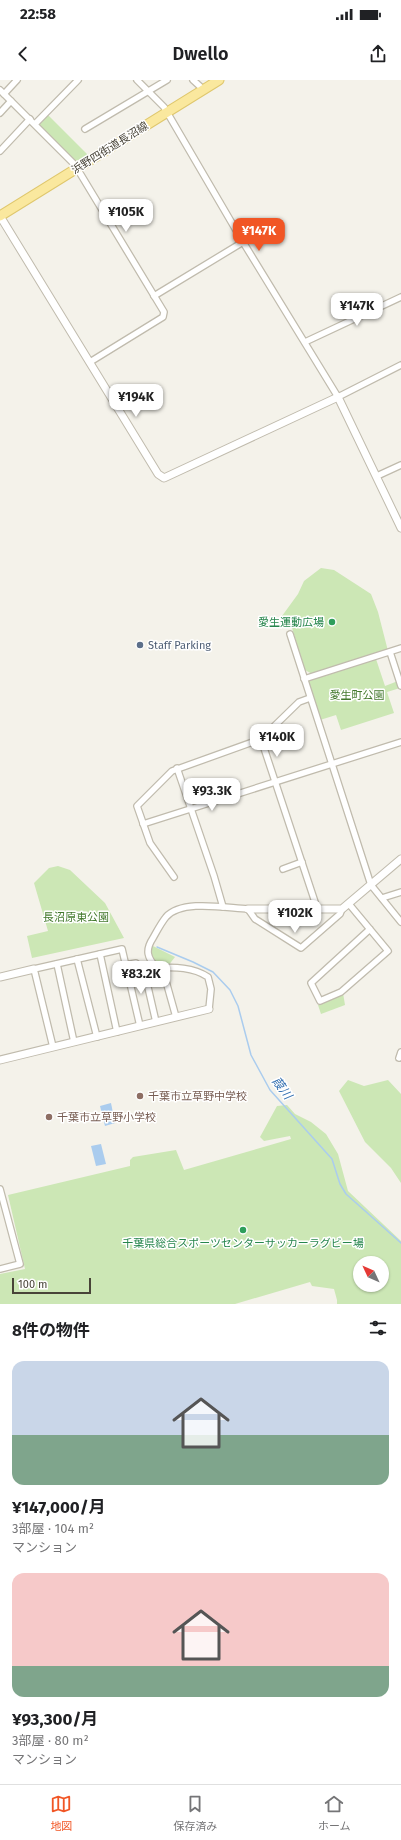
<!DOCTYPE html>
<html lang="ja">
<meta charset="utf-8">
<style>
body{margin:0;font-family:"Fira Sans","Noto Sans JP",sans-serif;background:#f2f2f2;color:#202124;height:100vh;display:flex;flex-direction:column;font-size:15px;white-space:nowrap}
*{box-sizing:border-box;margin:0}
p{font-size:13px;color:#757577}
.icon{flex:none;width:22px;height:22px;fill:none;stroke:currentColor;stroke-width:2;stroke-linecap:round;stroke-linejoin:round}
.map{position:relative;height:1224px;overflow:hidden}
.side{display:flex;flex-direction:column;background:#fff;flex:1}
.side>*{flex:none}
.needle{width:26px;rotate:314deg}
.fabs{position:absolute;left:353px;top:1176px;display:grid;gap:8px}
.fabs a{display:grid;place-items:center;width:36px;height:36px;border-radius:50%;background:#fff;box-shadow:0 1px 3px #0004;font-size:20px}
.scale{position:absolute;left:12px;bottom:10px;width:79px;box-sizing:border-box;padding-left:4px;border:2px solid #484438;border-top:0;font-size:11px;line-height:14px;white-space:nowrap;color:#484438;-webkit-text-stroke:3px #fff;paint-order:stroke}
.price{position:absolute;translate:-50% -34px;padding:0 9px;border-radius:8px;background:#fff;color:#222;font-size:13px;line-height:26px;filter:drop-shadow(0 1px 2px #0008)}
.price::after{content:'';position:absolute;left:50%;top:24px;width:12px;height:9px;margin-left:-6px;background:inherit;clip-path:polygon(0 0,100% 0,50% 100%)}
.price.selected{background:#f15625;color:#fff}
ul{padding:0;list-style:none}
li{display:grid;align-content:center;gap:8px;height:212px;padding:0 12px}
li span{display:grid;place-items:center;height:124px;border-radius:12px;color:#555}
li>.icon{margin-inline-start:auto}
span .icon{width:72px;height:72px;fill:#fffc;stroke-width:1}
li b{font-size:17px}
h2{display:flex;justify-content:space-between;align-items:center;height:48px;padding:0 12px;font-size:17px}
.status{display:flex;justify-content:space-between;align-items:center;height:28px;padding:0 20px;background:#fff;direction:ltr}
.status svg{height:11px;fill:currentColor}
header{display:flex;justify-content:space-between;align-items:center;height:52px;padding:0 12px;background:#fff;font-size:18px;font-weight:600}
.dock{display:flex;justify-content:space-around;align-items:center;height:56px;border-top:1px solid #e0e0e0;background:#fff;font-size:11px;color:#757577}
.dock a{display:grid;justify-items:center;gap:2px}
.dock .selected{color:#f15625}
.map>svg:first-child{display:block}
</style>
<div class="status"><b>22:58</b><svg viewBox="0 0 49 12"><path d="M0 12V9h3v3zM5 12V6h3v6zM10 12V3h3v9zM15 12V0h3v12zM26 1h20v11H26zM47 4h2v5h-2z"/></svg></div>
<header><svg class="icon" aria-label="back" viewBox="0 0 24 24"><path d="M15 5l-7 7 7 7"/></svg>Dwello<svg class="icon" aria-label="share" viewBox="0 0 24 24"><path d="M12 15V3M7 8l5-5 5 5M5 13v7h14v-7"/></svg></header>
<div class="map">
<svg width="401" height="1224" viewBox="0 0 401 1224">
<rect width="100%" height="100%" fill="#f4f2ea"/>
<g fill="#cce7b5" fill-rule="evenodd">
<polygon points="48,35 90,77 78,84 39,45"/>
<polygon points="321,488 334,490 371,514 378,532 388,571 312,594 305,590 292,548 284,547 282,536 298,514 304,501"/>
<polygon points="376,579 385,606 398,601 400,608 387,612 394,633 341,650 336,635 320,640 308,601"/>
<polygon points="58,786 70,790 105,823 124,858 32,878 27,856 48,851 34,803 49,788"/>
<path d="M151 865 175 877 168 886C154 886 148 879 151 865Z"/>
<polygon points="343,913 345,925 321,934 318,925"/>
<polygon points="348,1000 364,1006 388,1000 401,1014 401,1103 391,1088 365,1062 339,1011"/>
<path d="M287 1025 295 1034 311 1042 326 1054 338 1074 348 1111 401 1161V1224H337V1220L334 1209 312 1206 310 1202 235 1224H0V1194L25 1189 8 1115 130 1086V1080L133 1077 176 1070 184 1090 291 1059 290 1056 264 1061 260 1057 277 1026ZM360 1183H382V1205H360Z"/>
</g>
<g fill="#ace">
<polygon points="111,1023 115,1043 105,1046 100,1026"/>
<polygon points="101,1064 106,1084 96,1086 91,1066"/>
</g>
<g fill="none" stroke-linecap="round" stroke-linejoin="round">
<polyline stroke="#ace" stroke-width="1.5" points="157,867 193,882 213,892 230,910 238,926 251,975 270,1010 332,1079 340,1104 346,1114 401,1163"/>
<defs>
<g id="minor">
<polyline points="137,0 164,27 243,162 338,317 401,285"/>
<polyline points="193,0 204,10"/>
<polyline points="0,10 75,85 164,232 163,237 90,282"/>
<polyline points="4,14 17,0"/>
<polyline points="0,33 11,21"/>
<polyline points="35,44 78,0"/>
<polyline points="85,49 167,0"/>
<polyline points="0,71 30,39"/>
<polyline points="154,216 243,162"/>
<polyline points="305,262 401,217"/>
<polyline points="377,396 401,385"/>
<polyline points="290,554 371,805 401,842"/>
<polyline points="390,572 401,606"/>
<polyline points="304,599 401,568"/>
<polyline points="261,659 317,828"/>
<polyline points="177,688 214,796 223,827"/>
<polyline points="143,744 401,662"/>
<polyline points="283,789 302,782"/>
<polyline points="174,797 150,763 137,726 172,691 261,659 299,622 310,618"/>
<polyline points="382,818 401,812"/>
<polyline points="349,824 388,871 341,912 320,921 311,903 370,849"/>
<polyline points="100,874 117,952"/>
<polyline points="77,879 97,957"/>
<polyline points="57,884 74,962"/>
<polyline points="125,885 136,883 144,890 156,942"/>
<polyline points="162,887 176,937"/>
<path d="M209 929 211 909 208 897C193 887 175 887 157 888 147 878 145 870 153 858 157 851 161 843 166 837 182 819 226 828 248 829L255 839 301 868 340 834 342 829"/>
<polyline points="53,967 34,889 122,869 140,946"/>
<polyline points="399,978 401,972"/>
<polyline points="0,1109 20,1184 0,1189"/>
</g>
<g id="tertiary">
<polyline points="0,136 158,394 164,398 338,317 401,448"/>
<polyline points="248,829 342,829 401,779"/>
<polyline points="0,897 34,889"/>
<polyline points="0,980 209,929"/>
</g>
<polyline id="primary" points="0,136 219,0"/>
</defs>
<use href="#minor" stroke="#c0bbad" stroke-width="8"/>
<use href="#tertiary" stroke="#c0bbad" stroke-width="9"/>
<use href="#primary" stroke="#dfc76d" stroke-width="11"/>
<use href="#minor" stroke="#fff" stroke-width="5.5"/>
<use href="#tertiary" stroke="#fff" stroke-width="7"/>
<use href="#primary" stroke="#fae89e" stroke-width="9"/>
</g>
<g fill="#2e9e5b" stroke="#fff" stroke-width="1.5">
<circle cx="332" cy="542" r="4"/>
<circle cx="243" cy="1150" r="4"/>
</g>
<circle fill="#5c6f8a" stroke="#fff" stroke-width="1.5" cx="140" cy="565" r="4"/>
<g fill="#8d6e63" stroke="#fff" stroke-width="1.5">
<circle cx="140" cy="1016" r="4"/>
<circle cx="49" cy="1037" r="4"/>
</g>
<g text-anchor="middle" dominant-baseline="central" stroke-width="3" stroke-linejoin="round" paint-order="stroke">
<g font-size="11" fill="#484438" stroke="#fff">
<text transform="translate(110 68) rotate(-32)">浜野四街道長沼線</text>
</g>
<g font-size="11" fill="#27864d" stroke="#fff" text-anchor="end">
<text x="324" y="542">愛生運動広場</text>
<text x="243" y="1163" text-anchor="middle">千葉県総合スポーツセンターサッカーラグビー場</text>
</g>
<g font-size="11" fill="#4e5e75" stroke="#fff" text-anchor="start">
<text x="148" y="565">Staff Parking</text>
</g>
<g font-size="11" fill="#43792d" stroke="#fff">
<text x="357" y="615">愛生町公園</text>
<text x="76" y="837">長沼原東公園</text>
</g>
<g font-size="11" fill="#785e54" stroke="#fff" text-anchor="start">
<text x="148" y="1016">千葉市立草野中学校</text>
<text x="57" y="1037">千葉市立草野小学校</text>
</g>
<g font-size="12" font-style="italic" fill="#3571b1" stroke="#fff">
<text transform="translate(282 1008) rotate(53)">葭川</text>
</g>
</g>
</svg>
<div class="fabs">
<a><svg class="needle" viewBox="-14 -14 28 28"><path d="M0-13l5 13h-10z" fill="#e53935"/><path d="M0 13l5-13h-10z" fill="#757577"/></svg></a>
</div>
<div class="scale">100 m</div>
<b class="price" style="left:126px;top:153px">¥105K</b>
<b class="price selected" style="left:259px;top:172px">¥147K</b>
<b class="price" style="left:357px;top:247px">¥147K</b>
<b class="price" style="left:136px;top:338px">¥194K</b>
<b class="price" style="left:277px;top:678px">¥140K</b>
<b class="price" style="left:212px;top:732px">¥93.3K</b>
<b class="price" style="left:295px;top:854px">¥102K</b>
<b class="price" style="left:141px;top:915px">¥83.2K</b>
</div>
<section class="side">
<h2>8件の物件<svg class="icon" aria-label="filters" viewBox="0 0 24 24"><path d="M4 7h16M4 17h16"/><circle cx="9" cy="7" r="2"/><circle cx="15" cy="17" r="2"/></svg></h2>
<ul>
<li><span style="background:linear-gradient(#c9d6e8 60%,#7fa58c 0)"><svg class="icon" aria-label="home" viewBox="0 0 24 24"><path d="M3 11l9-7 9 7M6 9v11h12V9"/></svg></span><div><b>¥147,000/月</b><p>3部屋 · 104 m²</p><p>マンション</p></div></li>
<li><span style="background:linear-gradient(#f6c9c9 75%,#7fa58c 0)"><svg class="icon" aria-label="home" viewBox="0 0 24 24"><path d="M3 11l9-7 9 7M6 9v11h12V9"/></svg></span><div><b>¥93,300/月</b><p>3部屋 · 80 m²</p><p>マンション</p></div></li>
</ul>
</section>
<nav class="dock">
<a class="selected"><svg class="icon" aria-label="map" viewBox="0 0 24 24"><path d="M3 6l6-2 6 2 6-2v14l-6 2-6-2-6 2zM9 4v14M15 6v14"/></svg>地図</a>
<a><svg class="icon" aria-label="saved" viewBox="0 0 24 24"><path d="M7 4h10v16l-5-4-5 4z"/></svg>保存済み</a>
<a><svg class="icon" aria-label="home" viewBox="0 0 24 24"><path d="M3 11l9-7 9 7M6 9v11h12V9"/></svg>ホーム</a>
</nav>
